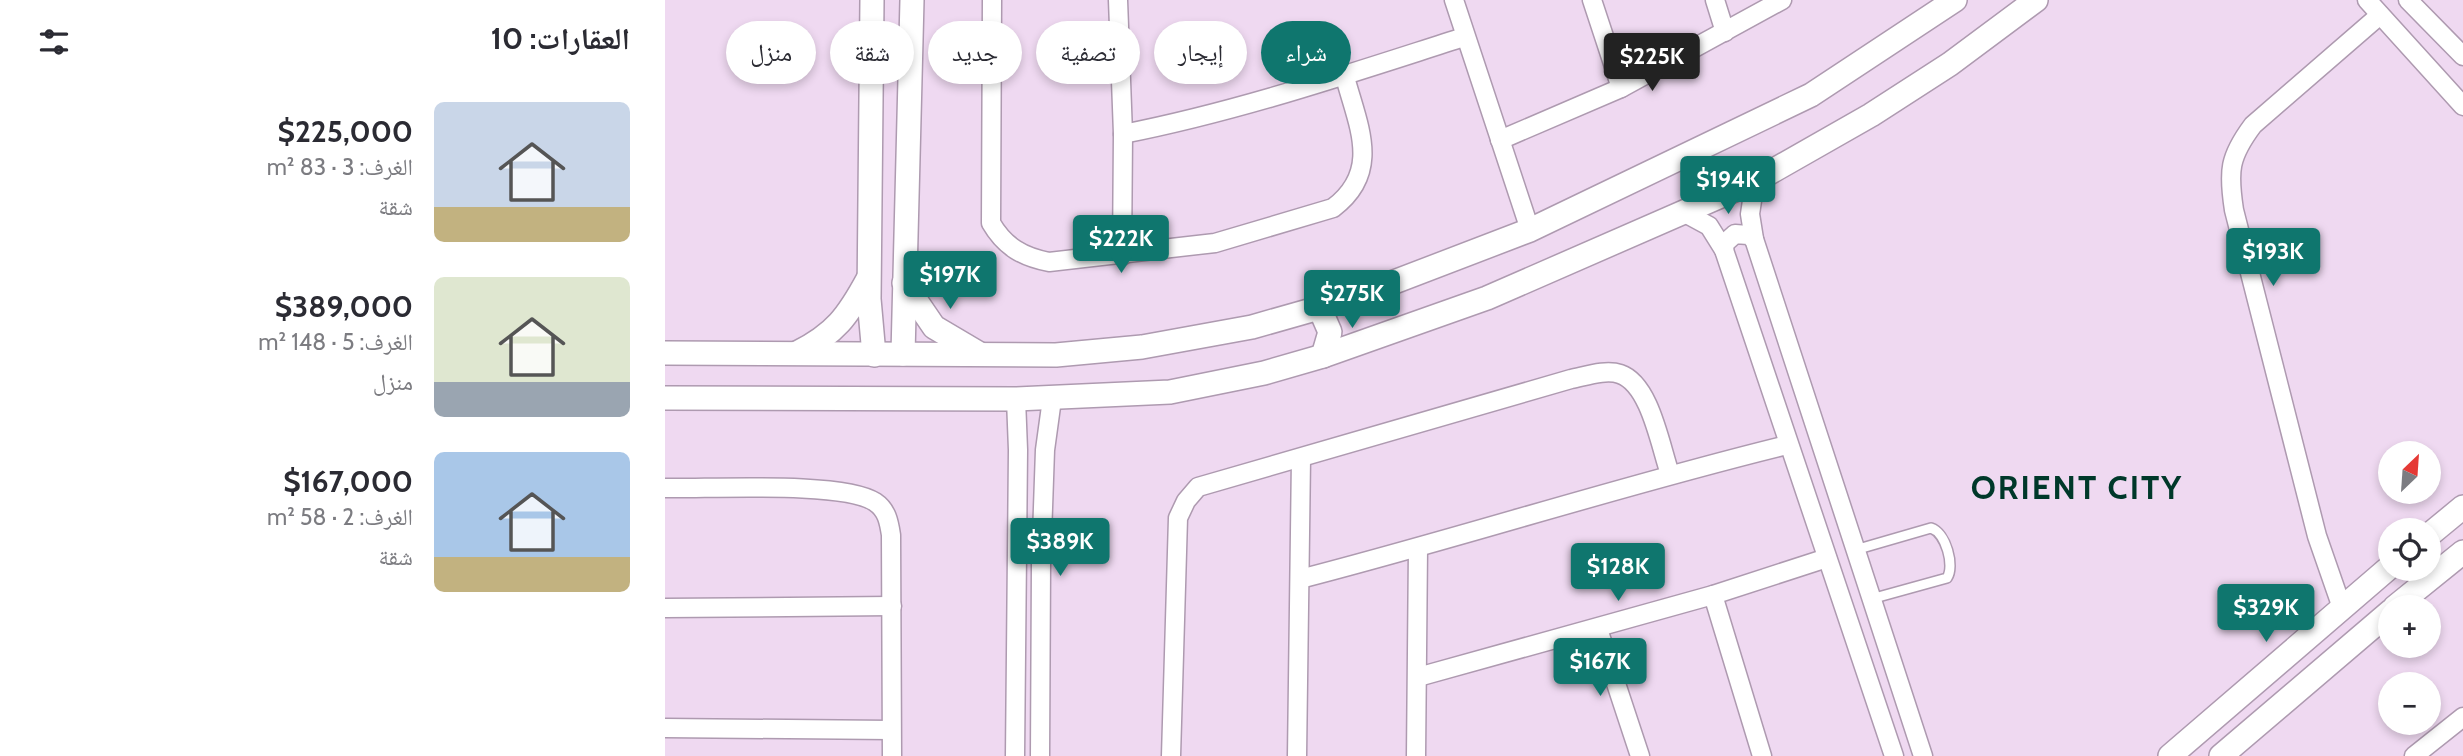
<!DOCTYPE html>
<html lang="ar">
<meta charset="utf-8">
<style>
body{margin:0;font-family:Cabin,"Noto Naskh Arabic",sans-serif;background:#f7f7f7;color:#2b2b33;direction:rtl;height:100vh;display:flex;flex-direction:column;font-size:26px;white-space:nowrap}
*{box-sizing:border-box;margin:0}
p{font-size:23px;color:#7c7c81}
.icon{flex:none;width:38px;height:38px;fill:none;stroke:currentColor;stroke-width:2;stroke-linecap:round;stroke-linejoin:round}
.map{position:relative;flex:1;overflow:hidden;direction:ltr}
.panel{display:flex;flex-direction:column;background:#fff;width:665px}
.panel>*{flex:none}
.banner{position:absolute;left:21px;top:21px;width:665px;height:63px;direction:rtl;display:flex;gap:14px}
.needle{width:46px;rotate:25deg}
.tools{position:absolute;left:1713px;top:441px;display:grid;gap:14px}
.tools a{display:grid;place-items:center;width:63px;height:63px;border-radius:50%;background:#fff;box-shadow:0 4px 10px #0003;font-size:35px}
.price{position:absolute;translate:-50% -60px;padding:0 16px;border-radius:7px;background:#0f766e;color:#fff;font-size:23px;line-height:46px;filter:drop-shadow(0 2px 4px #0008)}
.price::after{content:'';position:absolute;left:50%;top:42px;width:21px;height:16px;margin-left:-10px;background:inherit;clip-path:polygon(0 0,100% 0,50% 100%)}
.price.active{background:#222;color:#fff}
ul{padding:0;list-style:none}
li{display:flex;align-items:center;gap:21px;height:175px;padding:0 35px}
li span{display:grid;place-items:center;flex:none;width:196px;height:140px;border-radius:10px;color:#555}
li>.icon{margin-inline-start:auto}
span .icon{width:84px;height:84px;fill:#fffc;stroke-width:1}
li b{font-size:30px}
h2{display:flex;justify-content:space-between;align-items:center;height:84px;padding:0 35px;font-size:30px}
.tag{padding:0 24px;border-radius:32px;background:#fff;box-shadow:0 4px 10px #0003;font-size:24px;line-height:63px}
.tag.active{background:#0f766e;color:#fff}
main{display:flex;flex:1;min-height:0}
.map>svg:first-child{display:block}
</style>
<main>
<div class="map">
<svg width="1798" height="756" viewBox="0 0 1798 756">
<rect width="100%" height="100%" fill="#efd9f1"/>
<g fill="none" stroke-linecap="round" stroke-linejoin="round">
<defs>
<path id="service" d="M1190 550 1266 528C1281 533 1290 566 1282 578L1206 599"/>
<g id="minor">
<path d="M327 0 326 223C340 247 358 257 384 262L550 243 668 208C717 171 693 126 680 77"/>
<polyline points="453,0 458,134 457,256"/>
<polyline points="789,0 865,230"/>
<polyline points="927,0 956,88"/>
<polyline points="1050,0 1060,32"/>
<polyline points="1702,0 1798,106"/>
<polyline points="1743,0 1798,56"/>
<path d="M458 134C575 111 686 73 799 37"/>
<polyline points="835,140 956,88 1117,0"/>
<polyline points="1090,181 1085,214 1089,239 1258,756"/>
<polyline points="1020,213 1044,226 1059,250 1229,756"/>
<polyline points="1059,250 1060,243 1070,234 1083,235 1089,239"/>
<path d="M0 488C44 489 179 481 210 502 222 510 224 522 226 535L227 756"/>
<path d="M635 579C798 537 958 485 1122 445"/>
<polyline points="1048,595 1097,756"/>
<path d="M1676 605 1652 536 1569 210C1563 171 1564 157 1588 125L1715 15"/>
<polyline points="0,608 227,606"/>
<polyline points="933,629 975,756"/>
<polyline points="753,677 1048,595 1162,558"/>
<polyline points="0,728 226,730"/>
<polyline points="350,756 353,450 351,399"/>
<polyline points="375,756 376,565 380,450 387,399"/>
<path d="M506 756 513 518 521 501 533 487 906 379C921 376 941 369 955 374 985 384 995 445 1005 474"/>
<polyline points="632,756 636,458"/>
<polyline points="751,756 753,548"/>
<polyline points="1749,756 1798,717"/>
</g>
<g id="tertiary">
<polyline points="207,0 204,299 209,355"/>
<polyline points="239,283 269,327 313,353"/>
<polyline points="655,309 665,332 658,356"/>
<polyline points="0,353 391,355 477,347 587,327 682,300 865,230 1146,95 1290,0"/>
<path d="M132 353C170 334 183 316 203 279"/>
<polyline points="238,354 247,0"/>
<polyline points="0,398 351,399 505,392 599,373 658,356 822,298 1090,181 1206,115 1285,64 1371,0"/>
<polyline points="1764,535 1798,507"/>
<polyline points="1730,607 1798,552"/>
<polyline points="1505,756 1726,566"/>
<polyline points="1556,756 1726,611"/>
</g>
</defs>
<use href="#service" stroke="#ae9ab0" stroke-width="12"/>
<use href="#minor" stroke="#ae9ab0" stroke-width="21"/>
<use href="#tertiary" stroke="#ae9ab0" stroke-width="26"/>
<use href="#service" stroke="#fff" stroke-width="9"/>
<use href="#minor" stroke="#fff" stroke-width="18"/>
<use href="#tertiary" stroke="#fff" stroke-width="23"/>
</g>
<g text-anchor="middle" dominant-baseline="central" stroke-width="5" stroke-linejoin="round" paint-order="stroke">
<g font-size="33" font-weight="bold" letter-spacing="2" fill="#00382a" stroke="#efd9f1">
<text x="1412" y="487">ORIENT CITY</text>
</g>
</g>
</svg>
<div class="tools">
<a><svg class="needle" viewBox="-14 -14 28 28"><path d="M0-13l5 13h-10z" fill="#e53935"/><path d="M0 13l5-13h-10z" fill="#7c7c81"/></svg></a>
<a><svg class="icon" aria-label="locate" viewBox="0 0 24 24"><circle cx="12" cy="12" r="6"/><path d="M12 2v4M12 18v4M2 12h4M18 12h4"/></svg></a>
<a>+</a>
<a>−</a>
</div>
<b class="price active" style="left:987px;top:93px">$225K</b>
<b class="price" style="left:1063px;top:216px">$194K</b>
<b class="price" style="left:456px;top:275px">$222K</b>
<b class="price" style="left:1608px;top:288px">$193K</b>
<b class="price" style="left:285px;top:311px">$197K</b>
<b class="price" style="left:687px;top:330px">$275K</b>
<b class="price" style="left:395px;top:578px">$389K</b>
<b class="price" style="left:953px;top:603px">$128K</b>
<b class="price" style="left:1601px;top:644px">$329K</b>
<b class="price" style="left:935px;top:698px">$167K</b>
<div class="banner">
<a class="tag active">شراء</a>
<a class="tag">إيجار</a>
<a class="tag">تصفية</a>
<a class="tag">جديد</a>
<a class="tag">شقة</a>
<a class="tag">منزل</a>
</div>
</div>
<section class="panel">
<h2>العقارات: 10<svg class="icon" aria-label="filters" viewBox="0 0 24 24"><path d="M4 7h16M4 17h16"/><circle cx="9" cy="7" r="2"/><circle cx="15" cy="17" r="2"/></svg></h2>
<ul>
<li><span style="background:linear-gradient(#c9d6e8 75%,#c2b280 0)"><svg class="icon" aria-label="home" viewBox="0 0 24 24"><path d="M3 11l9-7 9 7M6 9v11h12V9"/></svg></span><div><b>$225,000</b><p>الغرف: 3 · 83 m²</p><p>شقة</p></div></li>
<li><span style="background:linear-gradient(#dfe7d0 75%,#9aa5b1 0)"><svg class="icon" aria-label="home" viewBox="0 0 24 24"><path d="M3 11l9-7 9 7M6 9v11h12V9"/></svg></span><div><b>$389,000</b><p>الغرف: 5 · 148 m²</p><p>منزل</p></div></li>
<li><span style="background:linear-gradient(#a9c7e8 75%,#c2b280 0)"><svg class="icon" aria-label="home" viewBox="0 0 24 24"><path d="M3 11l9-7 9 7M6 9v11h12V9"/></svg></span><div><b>$167,000</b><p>الغرف: 2 · 58 m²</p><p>شقة</p></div></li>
</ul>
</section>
</main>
